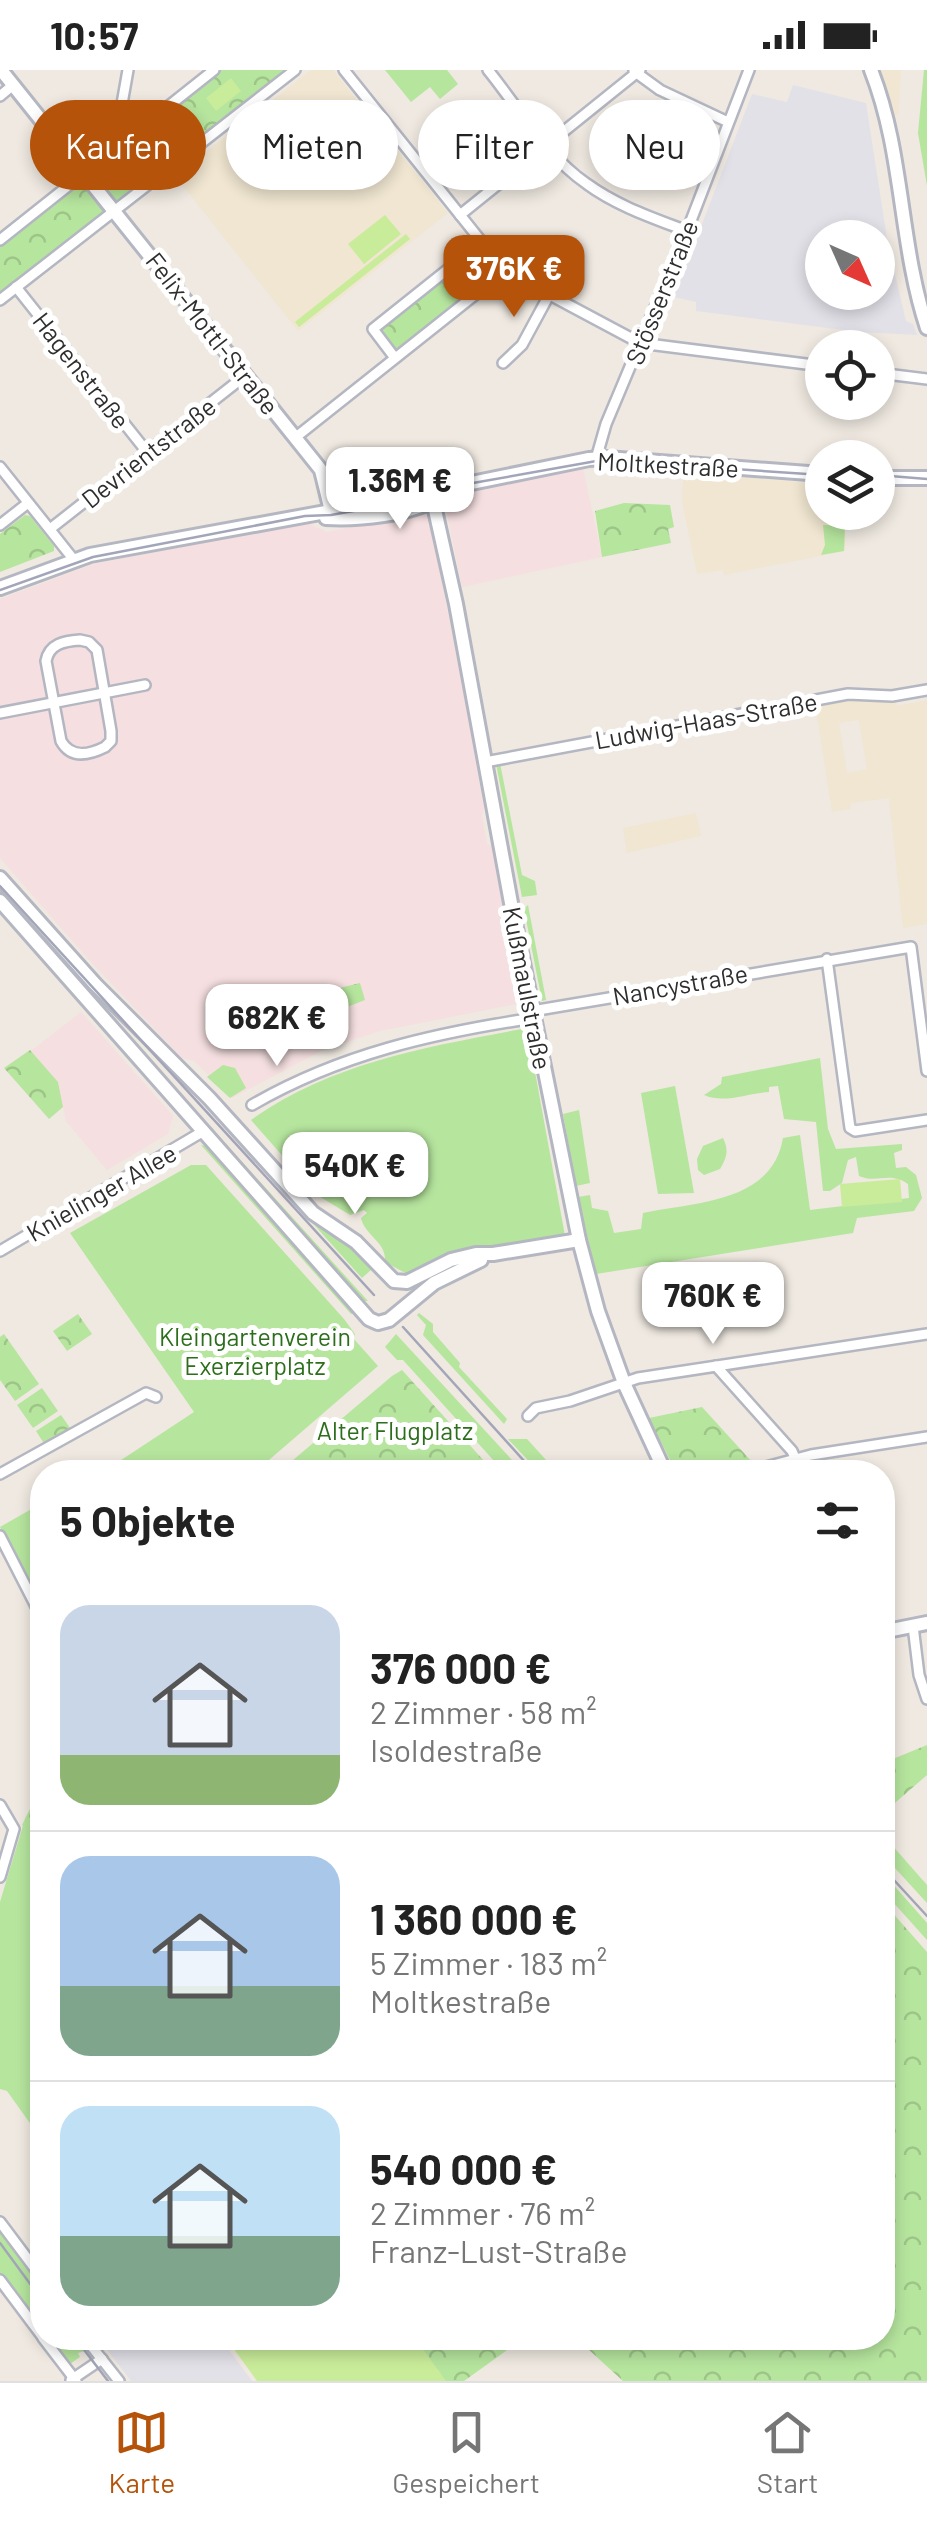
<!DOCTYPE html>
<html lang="de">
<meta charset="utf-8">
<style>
body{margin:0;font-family:Barlow,sans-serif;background:#f6f6f6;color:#222;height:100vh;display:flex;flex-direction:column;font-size:38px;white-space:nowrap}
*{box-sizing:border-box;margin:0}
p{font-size:32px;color:#767676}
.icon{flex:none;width:55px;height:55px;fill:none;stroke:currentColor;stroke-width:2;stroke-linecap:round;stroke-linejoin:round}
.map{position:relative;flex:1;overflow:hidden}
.sheet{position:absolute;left:30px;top:1390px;width:865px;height:890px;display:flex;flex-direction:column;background:#fff;border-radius:40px;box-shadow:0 5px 15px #0003}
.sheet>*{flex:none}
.banner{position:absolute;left:30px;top:30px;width:868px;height:90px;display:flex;gap:20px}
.needle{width:65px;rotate:135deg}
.controls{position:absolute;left:805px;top:150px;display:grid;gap:20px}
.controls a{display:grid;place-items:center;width:90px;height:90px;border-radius:50%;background:#fff;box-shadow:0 5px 15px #0003;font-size:50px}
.price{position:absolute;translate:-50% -85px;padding:0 22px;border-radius:20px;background:#fff;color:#222;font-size:32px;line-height:65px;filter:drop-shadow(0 2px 5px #0008)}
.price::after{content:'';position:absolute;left:50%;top:60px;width:30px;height:22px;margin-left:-15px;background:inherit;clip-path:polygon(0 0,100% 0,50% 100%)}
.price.current{background:#b45309;color:#fff}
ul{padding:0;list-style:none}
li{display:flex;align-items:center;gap:30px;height:250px;padding:0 30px}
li+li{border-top:2px solid #e0e0e0}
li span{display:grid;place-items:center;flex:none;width:280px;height:200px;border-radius:30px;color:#555}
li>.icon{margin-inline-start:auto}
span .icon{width:120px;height:120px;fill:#fffc;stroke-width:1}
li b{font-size:42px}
h2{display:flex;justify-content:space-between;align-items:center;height:120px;padding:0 30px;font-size:42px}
.chip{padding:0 35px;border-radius:45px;background:#fff;box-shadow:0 5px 15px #0003;font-size:35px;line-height:90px}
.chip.current{background:#b45309;color:#fff}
.status{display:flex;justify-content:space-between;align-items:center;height:70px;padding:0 50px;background:#fff;direction:ltr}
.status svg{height:28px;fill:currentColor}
.tab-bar{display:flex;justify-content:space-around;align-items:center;height:140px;border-top:2px solid #e0e0e0;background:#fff;font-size:28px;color:#767676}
.tab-bar a{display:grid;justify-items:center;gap:5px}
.tab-bar .current{color:#b45309}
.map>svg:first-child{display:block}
</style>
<div class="status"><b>10:57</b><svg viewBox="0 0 49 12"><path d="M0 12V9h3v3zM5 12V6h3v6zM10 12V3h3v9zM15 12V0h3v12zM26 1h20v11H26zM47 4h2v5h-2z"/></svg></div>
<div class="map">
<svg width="927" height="2311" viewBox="0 0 927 2311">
<defs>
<pattern id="park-crowns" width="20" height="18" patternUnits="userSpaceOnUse" patternTransform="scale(2.5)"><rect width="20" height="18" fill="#b6e59e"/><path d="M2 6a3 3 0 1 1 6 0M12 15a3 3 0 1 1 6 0" fill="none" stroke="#9dc588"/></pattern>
</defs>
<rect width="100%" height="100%" fill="#efe9e1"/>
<g fill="#e3e1e8" fill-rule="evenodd">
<path d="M793 15 866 33 888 175 906 251 913 254 917 265 859 262 696 241V232L674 227 752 24 787 32ZM822 168H878V222H822Z"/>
<polygon points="98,2268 220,2268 252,2311 131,2311"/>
</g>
<g fill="#f0e6d1" fill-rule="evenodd">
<polygon points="311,0 333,0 448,143 298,261 175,106"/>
<polygon points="878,0 901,0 898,45 893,45"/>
<polygon points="690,403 822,414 822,442 846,443 845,481 724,505 723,500 697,504 682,432 683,410 690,410"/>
<path d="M851 627 895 630 897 636 927 630V854L903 858 889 728 851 733 850 739 832 742 815 633ZM859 650 867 699 847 703 839 653Z"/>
<polygon points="696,743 701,766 627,783 623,758"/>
</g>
<g fill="#f5dfe0">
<polygon points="583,398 602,487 462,517 446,439 452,429 464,422"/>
<polygon points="424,443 429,446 464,626 484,739 482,745 487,774 492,776 527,932 380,961 323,980 232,1028 194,991 182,988 89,890 0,788 0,529 94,494 307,453 327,462"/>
<polygon points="81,942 173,1046 168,1064 107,1100 66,1051 58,1012 31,981"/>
</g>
<g fill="#b6e59e">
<polygon points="385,0 447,0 458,14 440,29 430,17 411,32"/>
<polygon points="924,0 927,0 927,116 918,63"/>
<polygon points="823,455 845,456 844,481 821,485 825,475"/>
<polygon points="500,693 522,805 535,811 537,825 522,827 496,694"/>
<polygon points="528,835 546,930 542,931 524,839"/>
<path d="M527 958 565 1166 453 1185 407 1204 385 1192C387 1172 365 1166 361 1148L367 1143 364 1140 350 1145 317 1125 251 1050C331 992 432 976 527 958Z"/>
<path d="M820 988 828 1059 836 1079 902 1074V1080L894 1083 896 1098 906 1097 916 1105 922 1128 914 1141 857 1148 853 1163 596 1204 578 1127 590 1125 592 1138 608 1141 614 1163 641 1159 643 1143C696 1132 772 1133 783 1068L800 1065 810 1140 909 1128 908 1114C889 1101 877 1114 859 1106L856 1087 848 1090 842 1113 830 1121H823L816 1052 784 1049 778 1016 769 1017V1022C747 1023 725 1034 704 1025L721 1014 722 1007Z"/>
<polygon points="223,995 235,998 246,1018 230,1028 207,1007"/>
<polygon points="675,1016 694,1123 658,1124 641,1023"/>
<polygon points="579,1040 590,1113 576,1116 563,1044"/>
<polygon points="193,1041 207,1053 368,1231 361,1231"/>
<polygon points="236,1062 372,1192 371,1200 362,1208 253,1087"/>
<path d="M723 1068C729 1080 727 1087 720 1099L704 1105 698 1100 697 1089 703 1076Z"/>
<polygon points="201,1075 210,1077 224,1090 222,1094 356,1243 351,1244"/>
<polygon points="191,1095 206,1095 344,1249 355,1264 353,1268 378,1296 255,1402 103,1402 194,1342 70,1163"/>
<polygon points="419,1243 433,1254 433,1262 460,1293 459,1297 507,1349 504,1354 423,1265 426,1255 417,1245"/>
<polygon points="396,1264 523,1402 504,1402 403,1290 397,1290 385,1277"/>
<polygon points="508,1369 527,1369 557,1402 539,1402"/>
<polygon points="42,1433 42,1541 0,1457"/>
<polygon points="42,1717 42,2070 7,2021 0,2019 0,1832 25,1749"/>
<polygon points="883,1765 927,1815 927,1833 883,1785"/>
<polygon points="883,1803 927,1853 927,1870 883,1821"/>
<polygon points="0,2159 42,2216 42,2263 0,2207"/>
<polygon points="46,2268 81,2268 89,2275 88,2280 78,2283 80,2287 67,2296"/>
</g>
<g fill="url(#park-crowns)">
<polygon points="221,0 286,0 0,225 0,175"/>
<polygon points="476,182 481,182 492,196 490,201 494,205 400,280 391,278 380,263 383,256"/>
<polygon points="624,433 670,435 674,457 668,459 671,473 602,487 595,441"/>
<polygon points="25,445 30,446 54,476 54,481 0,502 0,464"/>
<polygon points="360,913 365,930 347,937 338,933 335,919"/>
<polygon points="30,980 58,1012 63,1037 49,1049 4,998"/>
<polygon points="78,1244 92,1264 67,1281 53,1261"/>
<polygon points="4,1264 39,1314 15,1331 0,1310 0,1267"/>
<polygon points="402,1300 494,1402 279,1402 392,1306"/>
<polygon points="42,1318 58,1341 33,1358 17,1335"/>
<polygon points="702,1337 753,1393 730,1402 676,1402 649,1348"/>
<polygon points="61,1345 70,1358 68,1362 45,1375 36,1361"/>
<polygon points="927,1675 927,1705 888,1739 894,1749 883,1758 883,1693"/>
<polygon points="42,1715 42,1776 22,1755"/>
<polygon points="883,1832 927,1882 927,2311 623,2311 576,2268 882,2268"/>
<polygon points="358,2268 524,2268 464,2311 445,2311"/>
</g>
<g fill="#c9ec9a">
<polygon points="231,8 241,21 216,41 206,28"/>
<polygon points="385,145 401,164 364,194 348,174"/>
<polygon points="406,164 410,169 299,257 295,252"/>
<polygon points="900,1109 902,1132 842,1137 840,1114"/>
<polygon points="226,2268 415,2268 446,2311 257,2311"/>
</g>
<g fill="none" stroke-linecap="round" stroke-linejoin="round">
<defs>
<g id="street">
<polyline points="128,0 120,45 129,67"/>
<polyline points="344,0 505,201 640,273 822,296"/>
<path d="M488 0C518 37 547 87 587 114 617 136 653 148 687 161"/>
<polyline points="634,1 660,20 728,52"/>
<polyline points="0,26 13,15"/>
<polyline points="460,145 640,0"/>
<polyline points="0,170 214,0"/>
<polyline points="16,217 147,382"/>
<polyline points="0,230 295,0"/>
<polyline points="395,288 373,259 482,172"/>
<polyline points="503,293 522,275 549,225"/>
<polyline points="878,303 927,309"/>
<polyline points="296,367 505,201"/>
<polyline points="596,389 606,354 687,161 749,0"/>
<polyline points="0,397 74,490"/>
<polyline points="0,455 28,433"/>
<polyline points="50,459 246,305"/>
<path d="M80 570 89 572 97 580 111 661V671L105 677C89 685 71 689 61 671L46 591C49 574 64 571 80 570Z"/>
<polyline points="0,643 145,615"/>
<polyline points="485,692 848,624 892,626 927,620"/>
<polyline points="827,889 850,1058 855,1061 927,1050"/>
<polyline points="532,941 911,877 927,1001"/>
<path d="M252 1035C340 984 434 963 534 948"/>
<polyline points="0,1181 202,1062"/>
<polyline points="716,1296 792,1381 795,1388"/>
<polyline points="528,1346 536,1338 570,1331 638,1308 927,1264"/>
<polyline points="747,1402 811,1385 927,1367"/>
<polyline points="0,1404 146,1323 156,1327"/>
<polyline points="0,1466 42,1548"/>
<polyline points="913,1556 919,1605 927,1629"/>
<polyline points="0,1735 14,1759 0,1807"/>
<polyline points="0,2152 42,2208"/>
<polyline points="0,2210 42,2266"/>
<polyline points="43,2268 76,2311"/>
<polyline points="85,2268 119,2311"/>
<polyline points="71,2310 102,2289"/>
</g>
<g id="secondary">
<polyline points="1,0 321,400 331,441"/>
<path d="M871 0C904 83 899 174 927 258"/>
<polyline points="878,408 927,408"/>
<polyline points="431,422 456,534 511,833 579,1170 598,1241 624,1313 665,1402"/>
<path d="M326 448C357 450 411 445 438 428"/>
<polyline points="0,518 90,485 364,435 589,389 606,388 822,404"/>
<polyline points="0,808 95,914 209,1028 313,1143 356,1172 394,1211 407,1212 451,1190 476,1184 493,1184 579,1170"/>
<polyline points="0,831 369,1249 378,1253 389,1250 434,1213 481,1190"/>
<polyline points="882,1562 927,1553"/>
</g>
</defs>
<use href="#street" stroke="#b4b7c1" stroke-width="14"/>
<use href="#secondary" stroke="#b4b7c1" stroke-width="18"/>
<use href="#street" stroke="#fff" stroke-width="9"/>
<use href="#secondary" stroke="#fff" stroke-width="12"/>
<g stroke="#a3a6b8" stroke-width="2.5">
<polyline points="878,405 927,409"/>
<polyline points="0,520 93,487 305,446 331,445 420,429 473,413 602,390 822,405"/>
<polyline points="0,816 374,1225"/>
<polyline points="403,1257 534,1402"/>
<polyline points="882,1797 927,1846"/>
<polyline points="0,2173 42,2230"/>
<polyline points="75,2268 108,2311"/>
</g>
</g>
<g text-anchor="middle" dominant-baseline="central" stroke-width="10" stroke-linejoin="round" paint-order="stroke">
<g font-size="25" fill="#2e2e2e" stroke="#fff">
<text transform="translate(661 222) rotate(-68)">Stösserstraße</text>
<text transform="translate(213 263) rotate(52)">Felix-Mottl-Straße</text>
<text transform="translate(82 300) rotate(52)">Hagenstraße</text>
<text transform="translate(148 382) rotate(-38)">Devrientstraße</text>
<text transform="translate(668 394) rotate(3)">Moltkestraße</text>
<text transform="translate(706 650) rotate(-10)">Ludwig-Haas-Straße</text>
<text transform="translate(680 914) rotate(-10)">Nancystraße</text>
<text transform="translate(528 918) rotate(79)">Kußmaulstraße</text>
<text transform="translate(101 1122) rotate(-30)">Knielinger Allee</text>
</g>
<g font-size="25" fill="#2c6e1b" stroke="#fff">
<text x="255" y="1266">Kleingartenverein<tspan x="255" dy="29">Exerzierplatz</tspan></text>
<text x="395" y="1360">Alter Flugplatz</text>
</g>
</g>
</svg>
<div class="controls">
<a><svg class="needle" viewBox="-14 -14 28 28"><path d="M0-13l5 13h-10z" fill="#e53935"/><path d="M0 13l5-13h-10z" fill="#767676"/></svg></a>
<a><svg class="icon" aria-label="locate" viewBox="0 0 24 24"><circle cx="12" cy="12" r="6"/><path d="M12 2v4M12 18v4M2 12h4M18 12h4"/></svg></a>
<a><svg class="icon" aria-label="layers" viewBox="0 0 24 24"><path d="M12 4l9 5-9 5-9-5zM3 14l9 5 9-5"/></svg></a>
</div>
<b class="price current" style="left:514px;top:250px">376K €</b>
<b class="price" style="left:400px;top:462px">1.36M €</b>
<b class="price" style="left:277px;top:999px">682K €</b>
<b class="price" style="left:355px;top:1147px">540K €</b>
<b class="price" style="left:713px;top:1277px">760K €</b>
<div class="banner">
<a class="chip current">Kaufen</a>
<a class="chip">Mieten</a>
<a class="chip">Filter</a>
<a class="chip">Neu</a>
</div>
<section class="sheet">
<h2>5 Objekte<svg class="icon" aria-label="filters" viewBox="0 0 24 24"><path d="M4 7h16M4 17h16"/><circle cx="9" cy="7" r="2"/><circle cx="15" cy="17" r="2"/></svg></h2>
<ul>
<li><span style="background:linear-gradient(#c9d6e8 75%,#8fb573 0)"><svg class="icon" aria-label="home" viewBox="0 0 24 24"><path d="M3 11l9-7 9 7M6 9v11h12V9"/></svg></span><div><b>376 000 €</b><p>2 Zimmer · 58 m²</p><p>Isoldestraße</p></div></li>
<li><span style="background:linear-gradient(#a9c7e8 65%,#7fa58c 0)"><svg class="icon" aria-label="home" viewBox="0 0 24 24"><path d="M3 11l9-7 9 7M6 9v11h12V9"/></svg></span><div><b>1 360 000 €</b><p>5 Zimmer · 183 m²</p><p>Moltkestraße</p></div></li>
<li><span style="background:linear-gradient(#bfe0f5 65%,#7fa58c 0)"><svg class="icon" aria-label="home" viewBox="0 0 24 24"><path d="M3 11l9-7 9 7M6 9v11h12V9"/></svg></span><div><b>540 000 €</b><p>2 Zimmer · 76 m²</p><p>Franz-Lust-Straße</p></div></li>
</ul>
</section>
</div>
<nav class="tab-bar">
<a class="current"><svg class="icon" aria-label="map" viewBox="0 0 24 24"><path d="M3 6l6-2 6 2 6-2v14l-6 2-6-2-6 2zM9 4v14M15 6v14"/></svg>Karte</a>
<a><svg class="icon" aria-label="saved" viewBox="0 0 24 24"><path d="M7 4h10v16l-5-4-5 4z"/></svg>Gespeichert</a>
<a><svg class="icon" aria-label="home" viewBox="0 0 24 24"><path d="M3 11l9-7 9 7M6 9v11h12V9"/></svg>Start</a>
</nav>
